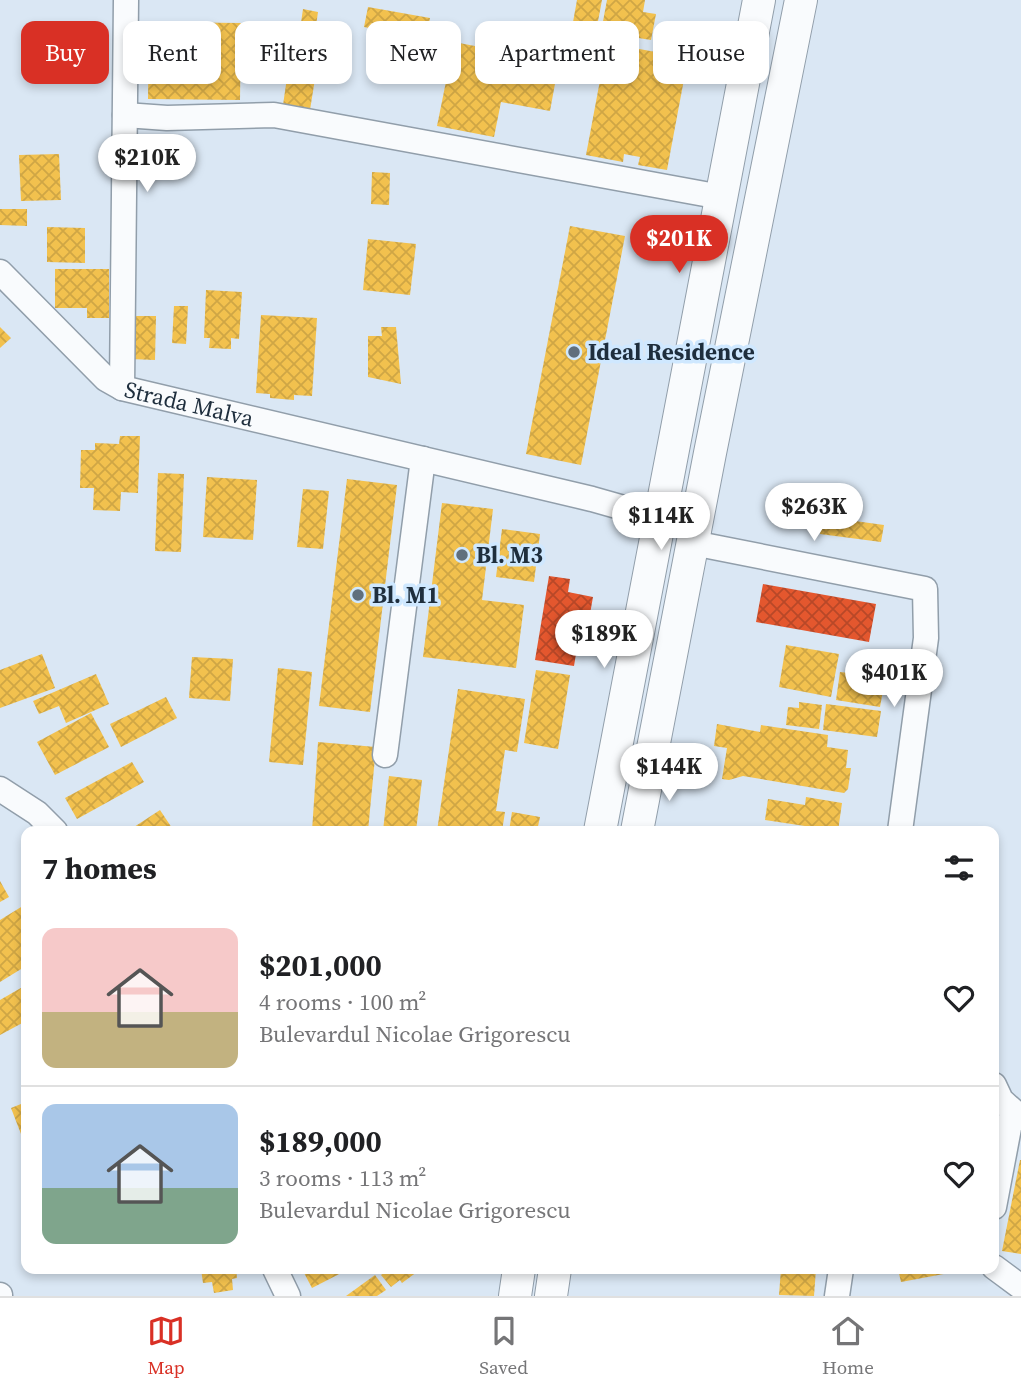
<!DOCTYPE html>
<meta charset="utf-8">
<style>
body{margin:0;font-family:"Source Serif 4",serif;background:#f6f6f6;color:#202124;height:100vh;display:flex;flex-direction:column;font-size:26px;white-space:nowrap}
*{box-sizing:border-box;margin:0}
p{font-size:23px;color:#757577}
.icon{flex:none;width:38px;height:38px;fill:none;stroke:currentColor;stroke-width:2;stroke-linecap:round;stroke-linejoin:round}
.map{position:relative;flex:1;overflow:hidden}
.drawer{position:absolute;left:21px;top:826px;width:978px;height:448px;display:flex;flex-direction:column;background:#fff;border-radius:14px;box-shadow:0 4px 10px #0003}
.drawer>*{flex:none}
.guide{position:absolute;left:21px;top:21px;width:980px;height:63px;display:flex;gap:14px}
.price{position:absolute;translate:-50% -60px;padding:0 16px;border-radius:24px;background:#fff;color:#222;font-size:23px;line-height:46px;filter:drop-shadow(0 2px 4px #0008)}
.price::after{content:'';position:absolute;left:50%;top:42px;width:21px;height:16px;margin-left:-10px;background:inherit;clip-path:polygon(0 0,100% 0,50% 100%)}
.price.selected{background:#d93025;color:#fff}
ul{padding:0;list-style:none}
li{display:flex;align-items:center;gap:21px;height:175px;padding:0 21px}
li+li{border-top:2px solid #e0e0e0}
li span{display:grid;place-items:center;flex:none;width:196px;height:140px;border-radius:14px;color:#555}
li>.icon{margin-inline-start:auto}
span .icon{width:84px;height:84px;fill:#fffc;stroke-width:1}
li b{font-size:30px}
h2{display:flex;justify-content:space-between;align-items:center;height:84px;padding:0 21px;font-size:30px}
.tag{padding:0 24px;border-radius:14px;background:#fff;box-shadow:0 4px 10px #0003;font-size:24px;line-height:63px}
.tag.selected{background:#d93025;color:#fff}
.dock{display:flex;justify-content:space-around;align-items:center;height:98px;border-top:2px solid #e0e0e0;background:#fff;font-size:19px;color:#757577}
.dock a{display:grid;justify-items:center;gap:4px}
.dock .selected{color:#d93025}
.map>svg:first-child{display:block}
</style>
<div class="map">
<svg width="1021" height="1296" viewBox="0 0 1021 1296">
<defs>
<pattern id="homes-cross-hatch" width="8" height="8" patternUnits="userSpaceOnUse" patternTransform="scale(1.75)"><rect width="8" height="8" fill="#f2c14e"/><path d="M0 0l8 8M0 8l8-8" fill="none" stroke="#cfa645"/></pattern>
<pattern id="shops-cross-hatch" width="8" height="8" patternUnits="userSpaceOnUse" patternTransform="scale(1.75)"><rect width="8" height="8" fill="#e4572e"/><path d="M0 0l8 8M0 8l8-8" fill="none" stroke="#b84828"/></pattern>
</defs>
<rect width="100%" height="100%" fill="#dae7f4"/>
<g fill="url(#homes-cross-hatch)">
<polygon points="577,0 602,0 595,37 571,33"/>
<polygon points="607,0 645,0 643,12 656,14 651,40 601,32"/>
<polygon points="368,7 430,18 425,45 429,46 425,68 421,67 418,83 376,75 384,31 364,27"/>
<polygon points="303,9 318,12 311,60 318,60 310,110 283,105 290,57 296,57"/>
<polygon points="149,22 241,23 240,100 148,99"/>
<polygon points="58,29 58,47 53,47 53,78 31,79 30,30"/>
<polygon points="454,42 559,62 550,111 501,102 494,137 437,126"/>
<rect x="66" y="43" width="26" height="32"/>
<polygon points="607,43 688,58 667,170 638,165 640,157 624,154 623,162 586,155"/>
<polygon points="59,154 61,200 21,201 19,155"/>
<polygon points="372,172 390,173 389,205 371,204"/>
<polygon points="0,209 27,209 27,226 0,225"/>
<polygon points="570,226 625,236 581,465 526,454"/>
<polygon points="47,227 85,228 85,263 47,262"/>
<polygon points="368,239 416,244 410,295 363,290"/>
<polygon points="55,269 109,269 109,318 87,318 87,308 55,308"/>
<polygon points="206,290 242,292 239,339 231,338 231,349 209,348 210,338 204,338"/>
<polygon points="174,306 188,306 186,344 172,343"/>
<polygon points="261,315 317,318 312,396 294,395 294,400 270,398 270,394 256,393"/>
<polygon points="131,316 156,316 155,360 130,359"/>
<polygon points="0,327 11,338 0,348"/>
<polygon points="381,327 396,327 401,384 368,377 368,336 382,336"/>
<polygon points="120,436 140,436 138,493 121,492 120,511 93,510 94,488 80,488 81,450 95,450 95,443 119,444"/>
<polygon points="158,473 184,474 181,552 155,551"/>
<polygon points="207,477 257,480 253,540 203,537"/>
<polygon points="347,479 397,485 370,712 319,706"/>
<polygon points="303,489 329,491 323,549 297,547"/>
<polygon points="825,500 843,503 842,510 856,513 855,521 884,525 881,542 820,534"/>
<polygon points="442,503 493,509 482,600 524,605 516,668 423,657"/>
<polygon points="502,529 540,534 534,582 496,577"/>
<polygon points="786,645 839,654 831,697 779,687"/>
<polygon points="42,654 55,688 0,708 0,670"/>
<polygon points="192,657 233,659 230,701 189,698"/>
<polygon points="278,668 312,672 303,765 269,762"/>
<polygon points="536,670 570,675 558,749 524,743"/>
<polygon points="840,672 858,674 857,681 884,685 880,707 836,700"/>
<polygon points="96,674 109,704 66,723 59,706 39,714 33,701"/>
<polygon points="458,689 525,699 517,752 505,750 496,811 505,812 502,831 437,831"/>
<polygon points="166,697 177,718 121,747 110,724"/>
<polygon points="799,702 822,705 819,729 786,725 788,707 799,708"/>
<polygon points="826,704 881,711 877,737 823,730"/>
<polygon points="91,713 109,747 55,775 37,742"/>
<polygon points="717,724 760,732 761,725 828,735 827,747 848,750 846,768 851,768 848,789 844,793 743,776 729,780 722,779 727,748 714,746"/>
<polygon points="318,742 376,747 368,831 312,831"/>
<polygon points="132,762 144,782 77,819 65,798"/>
<polygon points="389,776 422,780 416,831 383,831"/>
<polygon points="806,797 842,803 838,831 765,820 768,799 805,805"/>
<polygon points="160,810 174,831 128,831"/>
<polygon points="512,812 540,817 537,831 509,831"/>
<polygon points="0,881 9,897 0,902"/>
<polygon points="26,904 26,966 0,982 0,920"/>
<polygon points="26,985 26,1021 0,1035 0,1000"/>
<polygon points="26,1102 26,1147 11,1108"/>
<polygon points="1020,1160 1021,1160 1021,1254 1002,1251"/>
<polygon points="201,1269 236,1269 237,1278 232,1279 233,1290 214,1293 212,1282 203,1283"/>
<polygon points="302,1269 349,1269 312,1288"/>
<polygon points="389,1269 421,1269 402,1283 400,1280 391,1287 381,1275"/>
<polygon points="781,1269 816,1269 814,1296 779,1295"/>
<polygon points="898,1269 948,1269 949,1273 901,1282"/>
<polygon points="375,1275 386,1290 377,1296 346,1296"/>
</g>
<g fill="url(#shops-cross-hatch)">
<polygon points="549,576 570,579 568,592 593,597 588,625 581,624 574,666 535,660"/>
<polygon points="763,584 876,604 869,642 756,622"/>
</g>
<g fill="none" stroke-linecap="round" stroke-linejoin="round">
<defs>
<g id="minor">
<polyline points="125,115 167,118 274,115 721,197"/>
<path id="s1" d="M0 272 106 379 122 388 592 499 659 518"/>
<polyline points="122,388 126,0"/>
<polyline points="693,543 925,589 926,638 900,831"/>
<polyline points="385,755 423,459"/>
<polyline points="0,789 37,813 55,831"/>
<polyline points="994,1085 1001,1100 1021,1118"/>
<polyline points="994,1207 1012,1112"/>
<polyline points="994,1267 1021,1287"/>
<polyline points="275,1269 288,1296"/>
<polyline points="0,1295 0,1296"/>
<polyline points="837,1296 841,1269"/>
</g>
<g id="major">
<polyline points="600,831 759,0"/>
<polyline points="637,831 710,453 801,0"/>
<polyline points="515,1296 519,1269"/>
<polyline points="551,1296 555,1269"/>
</g>
</defs>
<use href="#minor" stroke="#919eaa" stroke-width="27"/>
<use href="#major" stroke="#919eaa" stroke-width="34"/>
<use href="#minor" stroke="#f9fbfd" stroke-width="24"/>
<use href="#major" stroke="#f9fbfd" stroke-width="32"/>
</g>
<g fill="#606f7d" stroke="#cfe8ff" stroke-width="2.5">
<circle cx="574" cy="352" r="7"/>
<circle cx="462" cy="555" r="7"/>
<circle cx="358" cy="595" r="7"/>
</g>
<g text-anchor="middle" dominant-baseline="central" stroke-width="7" stroke-linejoin="round" paint-order="stroke">
<g font-size="23" font-weight="bold" fill="#1e2e3d" stroke="#cfe8ff" text-anchor="start">
<text x="588" y="352">Ideal Residence</text>
<text x="476" y="555">Bl. M3</text>
<text x="372" y="595">Bl. M1</text>
</g>
<g font-size="23" fill="#1e2e3d" stroke="#cfe8ff">
<text stroke="none"><textPath href="#s1" startOffset="238">Strada Malva</textPath></text>
</g>
</g>
</svg>
<b class="price" style="left:147px;top:194px">$210K</b>
<b class="price selected" style="left:679px;top:275px">$201K</b>
<b class="price" style="left:814px;top:543px">$263K</b>
<b class="price" style="left:661px;top:552px">$114K</b>
<b class="price" style="left:604px;top:670px">$189K</b>
<b class="price" style="left:894px;top:709px">$401K</b>
<b class="price" style="left:669px;top:803px">$144K</b>
<div class="guide">
<a class="tag selected">Buy</a>
<a class="tag">Rent</a>
<a class="tag">Filters</a>
<a class="tag">New</a>
<a class="tag">Apartment</a>
<a class="tag">House</a>
</div>
<section class="drawer">
<h2>7 homes<svg class="icon" aria-label="filters" viewBox="0 0 24 24"><path d="M4 7h16M4 17h16"/><circle cx="9" cy="7" r="2"/><circle cx="15" cy="17" r="2"/></svg></h2>
<ul>
<li><span style="background:linear-gradient(#f6c9c9 60%,#c2b280 0)"><svg class="icon" aria-label="home" viewBox="0 0 24 24"><path d="M3 11l9-7 9 7M6 9v11h12V9"/></svg></span><div><b>$201,000</b><p>4 rooms · 100 m²</p><p>Bulevardul Nicolae Grigorescu</p></div><svg class="icon" aria-label="heart" viewBox="0 0 24 24"><path d="M12 20l-8-8c-3-5 5-10 8-4 3-6 11-1 8 4z"/></svg></li>
<li><span style="background:linear-gradient(#a9c7e8 60%,#7fa58c 0)"><svg class="icon" aria-label="home" viewBox="0 0 24 24"><path d="M3 11l9-7 9 7M6 9v11h12V9"/></svg></span><div><b>$189,000</b><p>3 rooms · 113 m²</p><p>Bulevardul Nicolae Grigorescu</p></div><svg class="icon" aria-label="heart" viewBox="0 0 24 24"><path d="M12 20l-8-8c-3-5 5-10 8-4 3-6 11-1 8 4z"/></svg></li>
</ul>
</section>
</div>
<nav class="dock">
<a class="selected"><svg class="icon" aria-label="map" viewBox="0 0 24 24"><path d="M3 6l6-2 6 2 6-2v14l-6 2-6-2-6 2zM9 4v14M15 6v14"/></svg>Map</a>
<a><svg class="icon" aria-label="saved" viewBox="0 0 24 24"><path d="M7 4h10v16l-5-4-5 4z"/></svg>Saved</a>
<a><svg class="icon" aria-label="home" viewBox="0 0 24 24"><path d="M3 11l9-7 9 7M6 9v11h12V9"/></svg>Home</a>
</nav>
